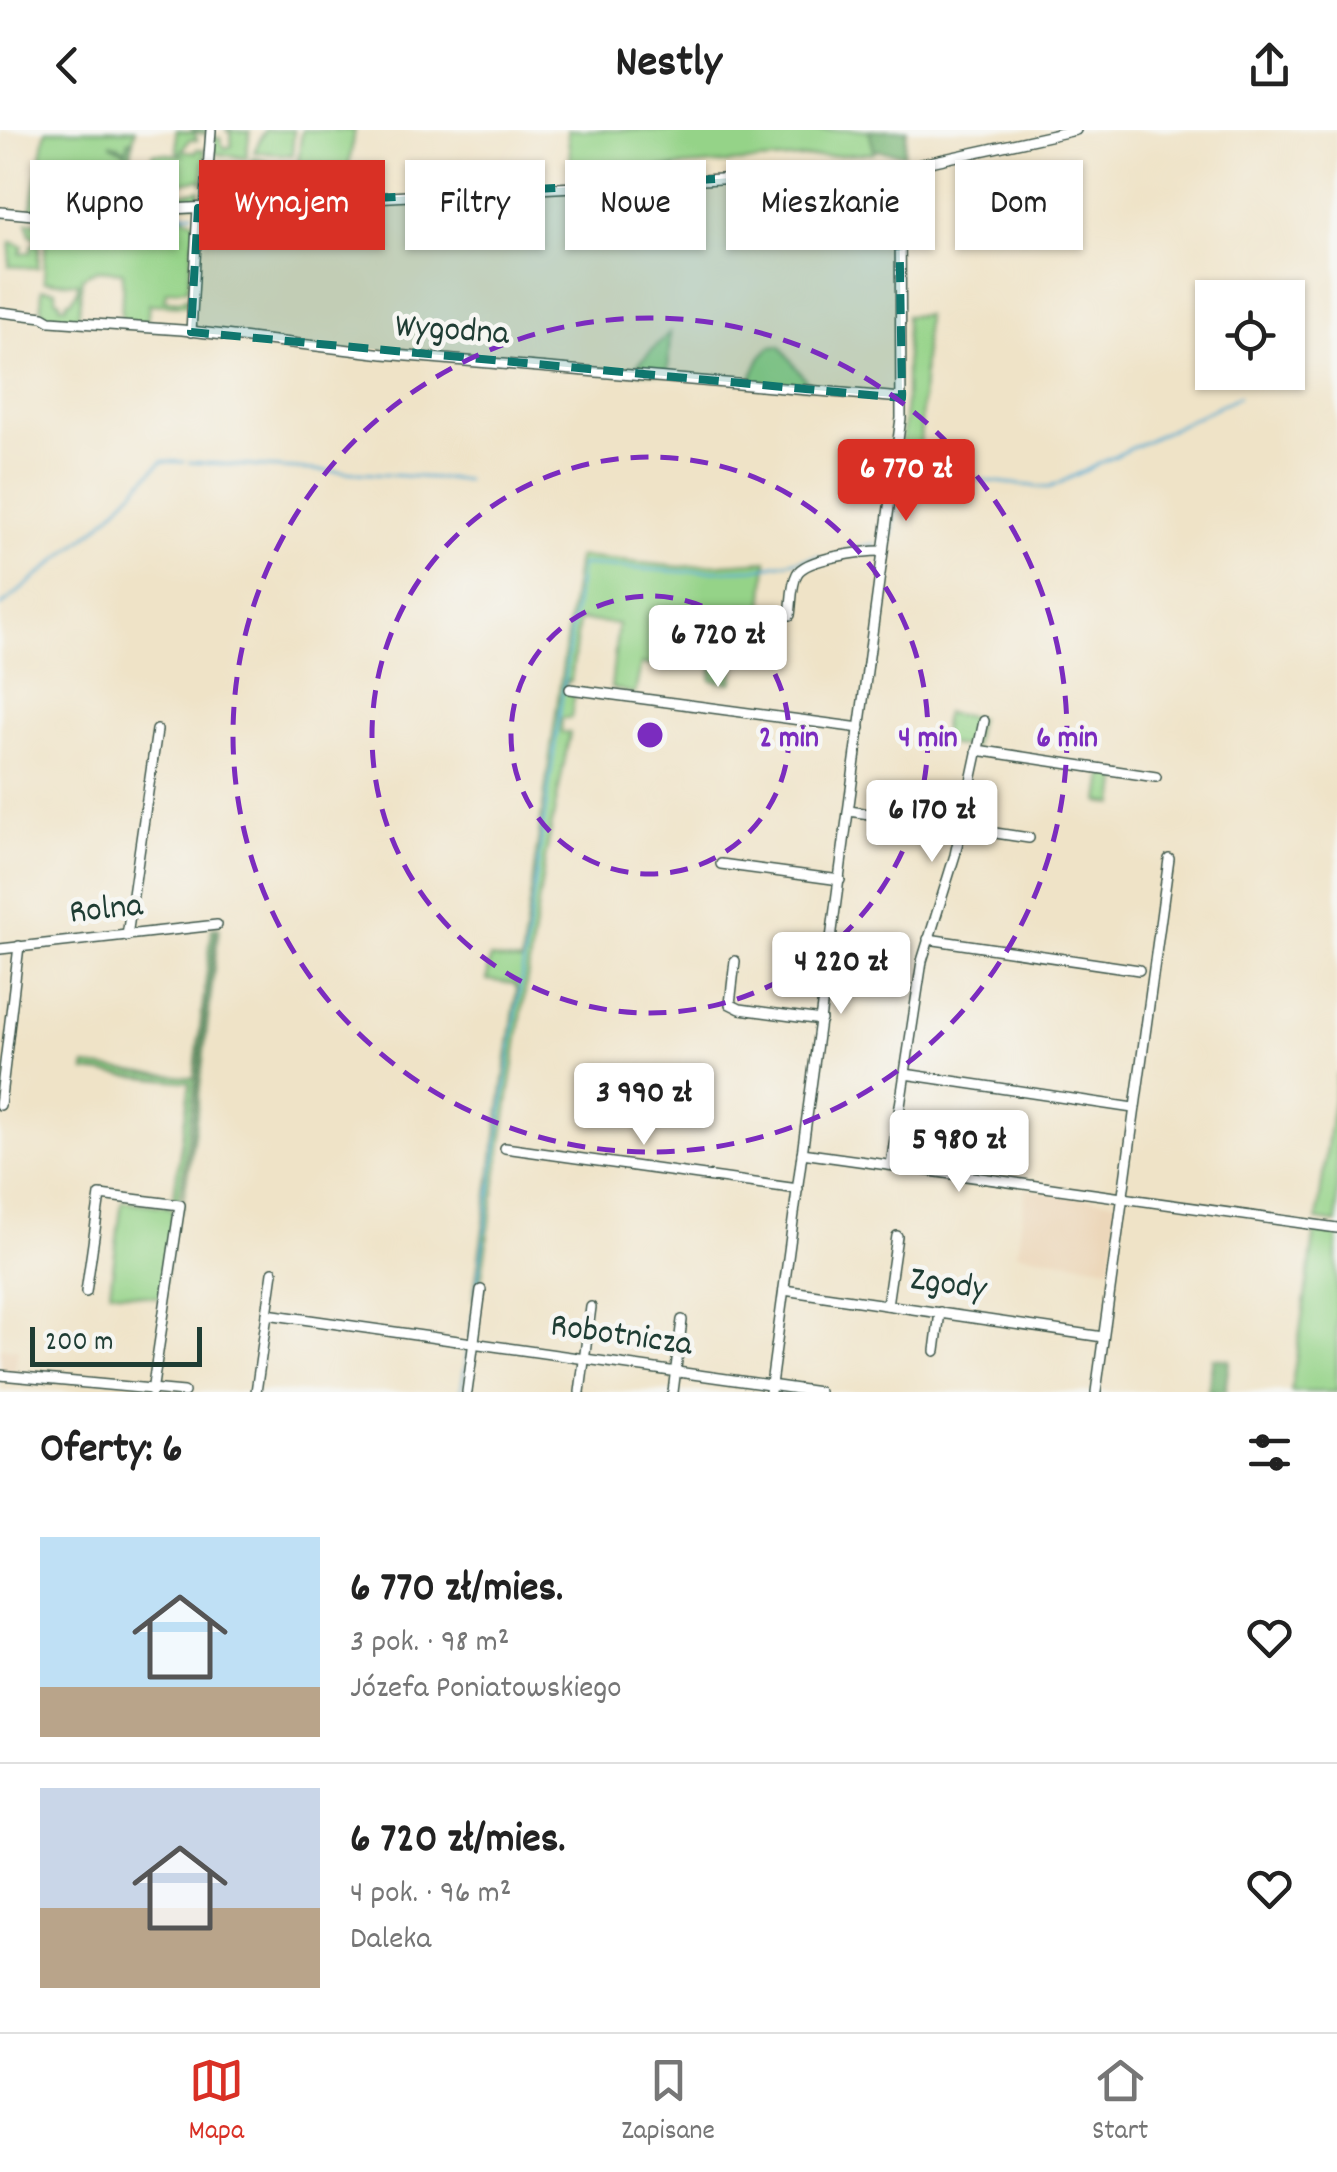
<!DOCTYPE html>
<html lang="pl">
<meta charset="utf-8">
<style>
body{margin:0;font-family:Dekko,sans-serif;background:#f6f6f6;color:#222;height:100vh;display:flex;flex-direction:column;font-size:38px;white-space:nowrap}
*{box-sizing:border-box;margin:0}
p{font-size:32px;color:#767676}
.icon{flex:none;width:55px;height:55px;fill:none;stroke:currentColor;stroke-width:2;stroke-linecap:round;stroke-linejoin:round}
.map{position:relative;height:1262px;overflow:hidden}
.side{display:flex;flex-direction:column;background:#fff;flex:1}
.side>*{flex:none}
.hud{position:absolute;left:30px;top:30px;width:1278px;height:90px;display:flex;gap:20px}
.tools{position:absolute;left:1195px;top:150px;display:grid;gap:20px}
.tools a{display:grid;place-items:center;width:110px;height:110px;border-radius:0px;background:#fff;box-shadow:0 2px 8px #0004;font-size:50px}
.scale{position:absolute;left:30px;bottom:25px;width:172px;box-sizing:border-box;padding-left:10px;border:5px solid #1f3d34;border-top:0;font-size:28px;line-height:35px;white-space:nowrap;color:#1f3d34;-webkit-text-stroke:8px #f6f6f2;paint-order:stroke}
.price{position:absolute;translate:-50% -85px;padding:0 22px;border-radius:10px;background:#fff;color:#222;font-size:32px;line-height:65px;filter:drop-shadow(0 2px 5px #0008)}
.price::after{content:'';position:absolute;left:50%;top:60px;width:30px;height:22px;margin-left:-15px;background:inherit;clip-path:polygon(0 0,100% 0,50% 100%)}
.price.current{background:#d93025;color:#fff}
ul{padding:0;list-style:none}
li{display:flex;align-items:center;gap:30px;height:250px;padding:0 40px}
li+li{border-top:2px solid #e0e0e0}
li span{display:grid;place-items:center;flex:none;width:280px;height:200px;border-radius:0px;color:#555}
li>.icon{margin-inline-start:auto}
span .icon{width:120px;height:120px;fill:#fffc;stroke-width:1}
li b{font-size:42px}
h2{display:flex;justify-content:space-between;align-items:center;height:120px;padding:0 40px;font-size:42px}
.pill{padding:0 35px;border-radius:0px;background:#fff;box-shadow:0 2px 8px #0004;font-size:35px;line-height:90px}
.pill.current{background:#d93025;color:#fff}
header{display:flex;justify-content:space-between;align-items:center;height:130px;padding:0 40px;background:#fff;font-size:45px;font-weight:800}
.dock{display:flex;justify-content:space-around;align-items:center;height:140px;border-top:2px solid #e0e0e0;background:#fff;font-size:28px;color:#767676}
.dock a{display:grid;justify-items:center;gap:5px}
.dock .current{color:#d93025}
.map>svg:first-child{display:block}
</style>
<header><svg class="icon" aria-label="back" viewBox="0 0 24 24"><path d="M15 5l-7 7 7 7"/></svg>Nestly<svg class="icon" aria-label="share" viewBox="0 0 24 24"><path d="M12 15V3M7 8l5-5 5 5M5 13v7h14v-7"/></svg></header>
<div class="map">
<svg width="1337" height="1262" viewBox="0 0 1337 1262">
<rect width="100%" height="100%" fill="#f6f6f2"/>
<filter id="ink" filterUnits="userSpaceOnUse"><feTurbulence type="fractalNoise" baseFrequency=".01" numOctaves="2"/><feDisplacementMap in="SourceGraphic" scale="20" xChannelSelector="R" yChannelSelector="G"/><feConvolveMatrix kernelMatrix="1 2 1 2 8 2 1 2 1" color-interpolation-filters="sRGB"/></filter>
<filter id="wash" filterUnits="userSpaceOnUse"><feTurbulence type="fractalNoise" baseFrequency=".0048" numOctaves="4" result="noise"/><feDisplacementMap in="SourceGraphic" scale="40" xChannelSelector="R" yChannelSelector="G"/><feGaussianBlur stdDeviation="2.25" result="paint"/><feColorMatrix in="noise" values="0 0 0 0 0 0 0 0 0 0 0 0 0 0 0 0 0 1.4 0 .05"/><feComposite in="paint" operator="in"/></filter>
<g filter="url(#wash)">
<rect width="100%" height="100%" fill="#efe3c7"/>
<g fill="#ecd7ba">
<polygon points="1026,1059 1119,1072 1110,1137 1017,1123"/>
<polygon points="0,1217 18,1219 15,1242 0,1240"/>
</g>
<g fill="#95d388" stroke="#5a885e" stroke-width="2.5">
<path d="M46 0H135L133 10 128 11 127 18 122 20 120 16 111 15 126 22 120 55 102 58 101 55 112 54 104 44 106 41 99 38V30L95 73 96 67C107 64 114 62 123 69L128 52 149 55 153 23 183 25 177 21 176 0 191 3 192 0H206V4L194 2 197 10H189L182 20 196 23 197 19 205 20 203 55 201 50H197L172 55 171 66 200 60 198 73H174L168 69 167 77 121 79 120 76 88 75 87 78 31 79Z"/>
<polygon points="225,0 250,2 246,28 212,23 214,7 221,9 221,14 226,18 232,16 230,2"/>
<polygon points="265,0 294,0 292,25 254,22"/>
<polygon points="302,0 355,0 348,39 298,33"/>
<polygon points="567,0 873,0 874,23 603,42 585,49 573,50"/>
<polygon points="253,28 268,32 267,47 281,48 282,35 291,37 288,61 283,67 254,69 249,50"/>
<polygon points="675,39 677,43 671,49 582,53 606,43"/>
<polygon points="211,40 245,45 242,69 214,71 210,62"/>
<polygon points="320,43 333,43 334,50 345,53 344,60 304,63 304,57 318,57"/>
<polygon points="182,86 196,92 188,159 167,161 164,170 180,171 187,167 186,176 149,174 147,194 121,191 123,142 95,140 82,148 78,192 46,187 41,177 42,159 56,160 56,170 60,171 60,176 66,176 67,171 70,171 77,162 78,153 44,151 46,94"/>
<polygon points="27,92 41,93 38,138 9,136 11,112 23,116 20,123 31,122 32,115 36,114 36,108 30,105"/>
<polygon points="926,185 919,342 899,339 906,271 906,186"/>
<polygon points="670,202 668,244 631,241"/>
<polygon points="780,216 811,257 750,251 761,226 770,217"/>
<polygon points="578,427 680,437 767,431 763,478 743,476 732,553 711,550 716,508 668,501 662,537 641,534 635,564 611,558 618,494 579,490 571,551 567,551 566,561 578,564 574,568 571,588 562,588 561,602 570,603 545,729 478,1171 473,1170 517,858 514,854 487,850 490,828 521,832"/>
<polygon points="945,583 979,588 973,618 941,613"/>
<polygon points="1104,643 1119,645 1115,674 1100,672"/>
<polygon points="219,797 195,997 181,1082 218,797"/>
<polygon points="212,798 215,798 215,802 181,1056 178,1070 173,1071 190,952 85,941 85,936 194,948"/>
<polygon points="1337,943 1337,1093 1317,1090"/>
<polygon points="122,1071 170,1077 173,1082 162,1168 110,1161"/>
<polygon points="1315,1101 1337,1104 1337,1262 1291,1262"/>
</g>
<g fill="#78b574" stroke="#4c7954" stroke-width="2.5">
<polygon points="869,0 907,0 904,24 874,20"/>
<polygon points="133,10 126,67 119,70 116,64 96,67 95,74 86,72 81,65 85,34 88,30 100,30 99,39 107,38 104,45 107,50 113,51 101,55 102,58 119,56 112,40 117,35 126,35 126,23 110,13 123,20 127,18 128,11"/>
<polygon points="1213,1228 1229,1230 1225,1262 1208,1262"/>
</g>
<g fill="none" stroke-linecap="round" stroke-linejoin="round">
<g stroke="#54aad0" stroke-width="2.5">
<polyline points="721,53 818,49"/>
<polyline points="578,63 602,60"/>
<polyline points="500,68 506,68"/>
<polyline points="487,69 495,68"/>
<polyline points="462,70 482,69"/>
<polyline points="387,72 438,69"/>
<polyline points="364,73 377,72"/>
<polyline points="304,76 356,73"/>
<polyline points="207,82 297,77"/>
<polyline points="0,88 3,88"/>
<polyline points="110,88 193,83"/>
<polyline points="53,91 103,88"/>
<polyline points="189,332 466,350"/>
<polyline points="892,406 901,341 1049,358 1238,267"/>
<polyline points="847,420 875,414"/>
<polyline points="0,477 99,396 162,331 184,332"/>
<polyline points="475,1170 581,435 685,442 755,439 820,426"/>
<polyline points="470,1207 474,1180"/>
<polyline points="461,1262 468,1219"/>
</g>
</g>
</g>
<g filter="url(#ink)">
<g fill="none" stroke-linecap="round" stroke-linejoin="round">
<defs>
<g id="minor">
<polyline points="861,48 879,45 888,38 894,40 1076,0"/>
<polyline points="900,48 916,36"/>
<polyline points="205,78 211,0"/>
<polyline points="0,82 44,86 811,44 879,54 890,60"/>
<polyline points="0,182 43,187 50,191 182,200 384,224 902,268"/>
<polyline points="191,202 198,78"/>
<path d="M790 485C792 473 791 455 797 444 805 428 865 421 883 421"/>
<polyline points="570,559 860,598"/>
<polyline points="977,620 1156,647"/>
<polyline points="849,681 1029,708"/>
<polyline points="721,734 840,750"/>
<polyline points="127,806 157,600"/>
<polyline points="928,809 1139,840"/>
<polyline points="0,819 217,795"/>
<polyline points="735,831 730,874 740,879 821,890"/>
<polyline points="905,944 1133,978"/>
<polyline points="0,975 19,816"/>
<polyline points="505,1018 798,1059"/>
<polyline points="802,1023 1337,1098"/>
<polyline points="891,1035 922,831 955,725 984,591"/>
<polyline points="784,1160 1103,1207"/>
<polyline points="86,1162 100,1065 180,1075 152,1262"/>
<polyline points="887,1175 897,1106"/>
<polyline points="267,1184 819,1262"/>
<polyline points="935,1221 940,1182"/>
<polyline points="0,1245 184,1262"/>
<polyline points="256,1262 273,1142"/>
<polyline points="467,1262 481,1160"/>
<polyline points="580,1262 591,1177"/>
<polyline points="673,1262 682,1190"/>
<polyline points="770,1262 901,288 900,71 897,57"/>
<polyline points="1096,1262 1169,729"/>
</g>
</defs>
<use href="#minor" stroke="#3e564a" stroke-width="12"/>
<use href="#minor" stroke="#fff" stroke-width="9"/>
</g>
</g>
<path fill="#0f766e" fill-opacity="0.2" stroke="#0f766e" stroke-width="8" stroke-dasharray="20 12" stroke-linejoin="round" d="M805 44 879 54 899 78 902 268 191 202 198 78Z"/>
<g fill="none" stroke="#7b2cbf" stroke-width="5" stroke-dasharray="18 12">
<circle cx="650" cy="605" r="139"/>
<circle cx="650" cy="605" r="278"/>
<circle cx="650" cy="605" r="417"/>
</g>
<g text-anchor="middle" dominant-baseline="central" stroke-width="9" stroke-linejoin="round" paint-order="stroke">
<g font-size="35" fill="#1f3d34" stroke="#f6f6f2">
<text transform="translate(452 202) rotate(4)">Wygodna</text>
<text transform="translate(106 781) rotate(-6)">Rolna</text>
<text transform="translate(948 1156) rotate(8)">Zgody</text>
<text transform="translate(621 1207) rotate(8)">Robotnicza</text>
</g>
</g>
<circle cx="650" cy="605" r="15" fill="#7b2cbf" stroke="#f6f6f2" stroke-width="5"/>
<g font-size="30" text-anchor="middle" font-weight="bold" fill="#7b2cbf" stroke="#f6f6f2" stroke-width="9" stroke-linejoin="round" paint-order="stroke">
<text x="789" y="616">2 min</text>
<text x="928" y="616">4 min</text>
<text x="1067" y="616">6 min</text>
</g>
</svg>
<div class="tools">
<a><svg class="icon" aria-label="locate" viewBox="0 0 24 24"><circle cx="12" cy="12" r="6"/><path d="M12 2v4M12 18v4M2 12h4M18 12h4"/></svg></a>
</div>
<div class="scale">200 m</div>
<b class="price current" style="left:906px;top:394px">6 770 zł</b>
<b class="price" style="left:718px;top:560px">6 720 zł</b>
<b class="price" style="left:932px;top:735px">6 170 zł</b>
<b class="price" style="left:841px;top:887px">4 220 zł</b>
<b class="price" style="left:644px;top:1018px">3 990 zł</b>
<b class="price" style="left:959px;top:1065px">5 980 zł</b>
<div class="hud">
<a class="pill">Kupno</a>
<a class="pill current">Wynajem</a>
<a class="pill">Filtry</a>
<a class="pill">Nowe</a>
<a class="pill">Mieszkanie</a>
<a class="pill">Dom</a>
</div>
</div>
<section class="side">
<h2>Oferty: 6<svg class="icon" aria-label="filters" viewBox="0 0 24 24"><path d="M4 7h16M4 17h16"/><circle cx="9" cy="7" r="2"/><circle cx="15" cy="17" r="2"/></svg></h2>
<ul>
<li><span style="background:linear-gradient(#bfe0f5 75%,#b9a48a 0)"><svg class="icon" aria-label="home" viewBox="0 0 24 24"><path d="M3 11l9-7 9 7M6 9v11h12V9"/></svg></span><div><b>6 770 zł/mies.</b><p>3 pok. · 98 m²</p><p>Józefa Poniatowskiego</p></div><svg class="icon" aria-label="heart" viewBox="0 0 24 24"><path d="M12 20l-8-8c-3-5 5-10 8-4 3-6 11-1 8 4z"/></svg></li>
<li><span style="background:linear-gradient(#c9d6e8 60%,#b9a48a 0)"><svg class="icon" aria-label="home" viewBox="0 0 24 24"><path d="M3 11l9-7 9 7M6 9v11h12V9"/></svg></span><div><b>6 720 zł/mies.</b><p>4 pok. · 96 m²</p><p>Daleka</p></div><svg class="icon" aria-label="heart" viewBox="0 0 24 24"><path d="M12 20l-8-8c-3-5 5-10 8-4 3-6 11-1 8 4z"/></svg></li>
</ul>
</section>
<nav class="dock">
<a class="current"><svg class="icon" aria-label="map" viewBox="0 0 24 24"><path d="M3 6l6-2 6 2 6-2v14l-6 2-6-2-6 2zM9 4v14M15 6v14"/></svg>Mapa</a>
<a><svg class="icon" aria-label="saved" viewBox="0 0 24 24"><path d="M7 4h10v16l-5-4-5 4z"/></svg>Zapisane</a>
<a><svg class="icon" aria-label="home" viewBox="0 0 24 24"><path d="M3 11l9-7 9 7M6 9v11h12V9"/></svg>Start</a>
</nav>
